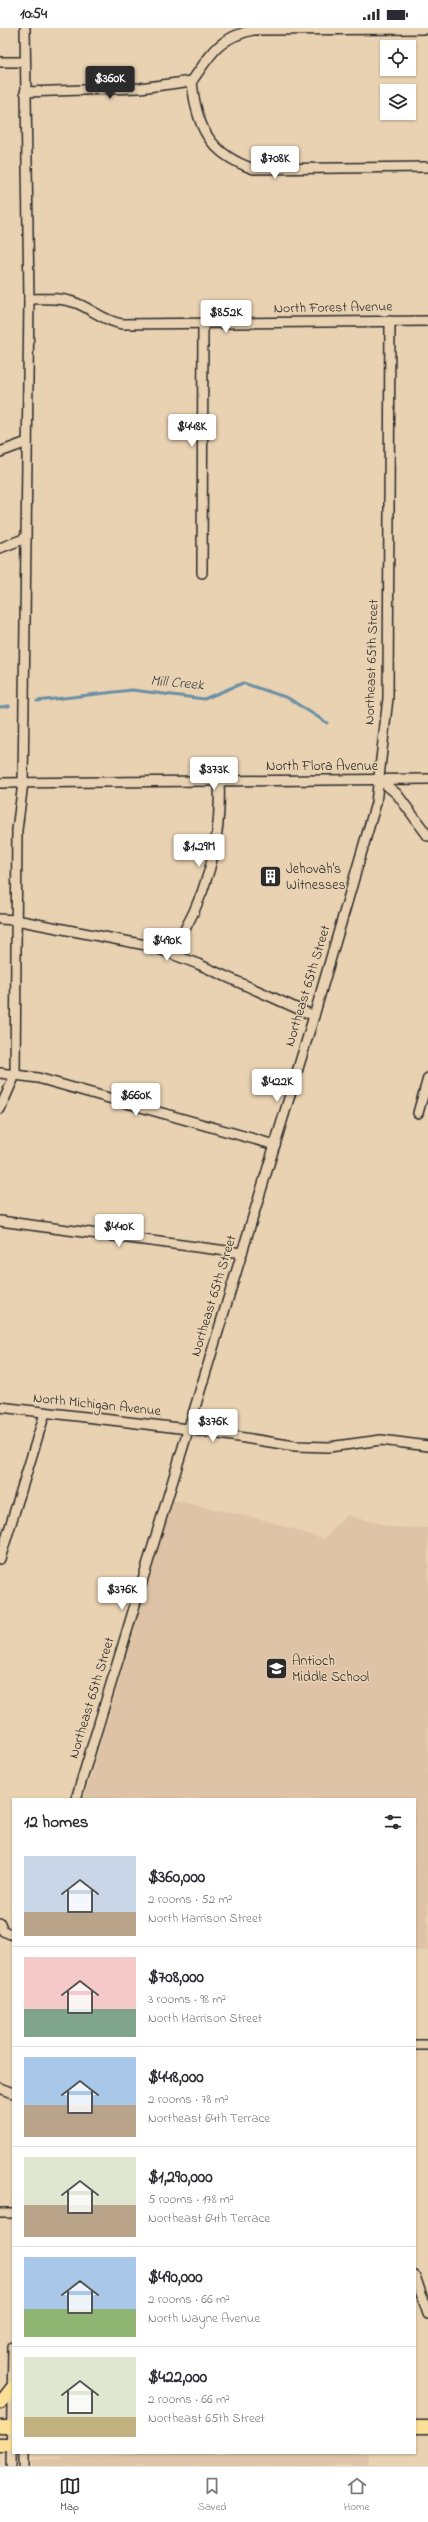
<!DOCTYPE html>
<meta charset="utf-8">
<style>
body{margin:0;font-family:"Indie Flower",sans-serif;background:#f2f2f3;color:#2b2b33;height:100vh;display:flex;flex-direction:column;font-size:15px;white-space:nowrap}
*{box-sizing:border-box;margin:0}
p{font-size:13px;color:#7c7c81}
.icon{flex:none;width:22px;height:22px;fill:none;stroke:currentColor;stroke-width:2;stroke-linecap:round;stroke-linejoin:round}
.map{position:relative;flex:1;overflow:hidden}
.drawer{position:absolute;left:12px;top:1770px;width:404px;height:656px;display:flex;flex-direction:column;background:#fff;border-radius:0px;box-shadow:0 1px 3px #0004}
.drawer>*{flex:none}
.fabs{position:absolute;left:380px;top:12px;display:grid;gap:8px}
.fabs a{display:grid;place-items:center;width:36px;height:36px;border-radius:0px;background:#fff;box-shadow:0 1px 3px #0004;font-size:20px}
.price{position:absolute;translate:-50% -34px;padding:0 9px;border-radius:4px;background:#fff;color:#222;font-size:13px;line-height:26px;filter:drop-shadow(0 1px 2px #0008)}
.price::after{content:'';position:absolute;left:50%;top:24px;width:12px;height:9px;margin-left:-6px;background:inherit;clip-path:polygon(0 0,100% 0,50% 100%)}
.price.selected{background:#2b2b2b;color:#fff}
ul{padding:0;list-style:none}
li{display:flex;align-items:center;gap:12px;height:100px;padding:0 12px}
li+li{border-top:1px solid #e1e1e2}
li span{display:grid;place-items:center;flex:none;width:112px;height:80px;border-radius:0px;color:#555}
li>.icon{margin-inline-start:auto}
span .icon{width:48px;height:48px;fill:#fffc;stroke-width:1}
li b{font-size:17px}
h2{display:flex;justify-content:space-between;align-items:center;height:48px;padding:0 12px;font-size:17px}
.status{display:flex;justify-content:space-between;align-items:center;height:28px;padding:0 20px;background:#fff;direction:ltr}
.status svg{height:11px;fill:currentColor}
.tab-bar{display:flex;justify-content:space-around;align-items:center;height:56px;border-top:1px solid #e1e1e2;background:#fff;font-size:11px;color:#7c7c81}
.tab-bar a{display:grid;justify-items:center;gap:2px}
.tab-bar .selected{color:#2b2b2b}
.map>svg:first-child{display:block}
</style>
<div class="status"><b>10:54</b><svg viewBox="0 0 49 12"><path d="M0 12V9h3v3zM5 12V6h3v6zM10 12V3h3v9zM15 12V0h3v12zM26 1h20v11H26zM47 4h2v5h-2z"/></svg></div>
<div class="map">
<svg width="428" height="2438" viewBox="0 0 428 2438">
<rect width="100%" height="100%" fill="#e9d2b2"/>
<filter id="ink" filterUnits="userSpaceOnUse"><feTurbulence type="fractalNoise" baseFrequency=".025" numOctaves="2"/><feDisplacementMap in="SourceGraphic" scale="8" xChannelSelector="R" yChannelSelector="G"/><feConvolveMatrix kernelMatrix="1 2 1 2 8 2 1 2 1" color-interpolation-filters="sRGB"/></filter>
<g filter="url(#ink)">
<g fill="#dec3a6">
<polygon points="173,1472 268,1493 324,1511 347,1487 391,1499 428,1500 428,1922 415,1923 415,1771 84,1771"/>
<polygon points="168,2425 369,2425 369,2438 32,2438 32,2432"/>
</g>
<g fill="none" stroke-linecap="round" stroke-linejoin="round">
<g stroke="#6b8fa5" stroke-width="3">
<polyline points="37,673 132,662 204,671 243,655 288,670 327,695"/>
<polyline points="0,679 9,678"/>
</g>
<defs>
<g id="minor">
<polyline points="0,34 25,34"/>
<path d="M192 53C196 98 209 126 254 141L428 139"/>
<path d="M192 53C211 26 218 10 253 2L428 1"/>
<polyline points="25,64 140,60 192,53"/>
<path d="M29 271C43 271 59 269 73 274 90 279 103 293 122 296L428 293"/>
<polyline points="0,424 27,414"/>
<polyline points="0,520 26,510"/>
<polyline points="202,545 203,295"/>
<polyline points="379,751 397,766 428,808"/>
<polyline points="0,755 428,751"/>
<polyline points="0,891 16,892 151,918 198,936 314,988"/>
<path d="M171 925C206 871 222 816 219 752"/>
<polyline points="0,1045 38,1050 275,1117"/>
<polyline points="0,1081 15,1047 17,802 23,755 29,271 25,0"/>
<polyline points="418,1085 428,1050"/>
<polyline points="0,1193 242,1225"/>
<polyline points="0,1379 188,1401 295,1418 329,1419 381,1412 428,1418"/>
<polyline points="0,1531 45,1385"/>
<polyline points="76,1771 314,988 376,775 388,670 390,293"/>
<polyline points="0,1895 3,1903 13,1907"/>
<polyline points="415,2017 428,2017"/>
<polyline points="0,2060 13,2065"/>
<polyline points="0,2185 13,2185"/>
<polyline points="415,2248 428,2286"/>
<polyline points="11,2438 13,2319"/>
<polyline points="24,2438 24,2425"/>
</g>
<g id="major">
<polyline points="0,2375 12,2360"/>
<polyline points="0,2399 13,2399"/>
<polyline points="415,2399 428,2399"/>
<polyline points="0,2417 13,2417"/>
</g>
</defs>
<use href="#minor" stroke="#2b2b2b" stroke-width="12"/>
<use href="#major" stroke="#2b2b2b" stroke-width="15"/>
<use href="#minor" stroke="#e9d2b2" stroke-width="9"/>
<use href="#major" stroke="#fbdf96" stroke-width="12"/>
</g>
</g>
<defs>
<symbol id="building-square" viewBox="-11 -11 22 22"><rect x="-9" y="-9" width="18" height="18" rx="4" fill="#2b2b2b" stroke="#e9d2b2"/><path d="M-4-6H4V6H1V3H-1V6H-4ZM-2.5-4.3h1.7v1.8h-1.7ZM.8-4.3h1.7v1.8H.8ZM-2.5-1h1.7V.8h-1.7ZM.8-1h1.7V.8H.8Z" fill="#fff"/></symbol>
<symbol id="school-square" viewBox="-11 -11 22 22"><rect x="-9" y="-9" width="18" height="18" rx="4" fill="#2b2b2b" stroke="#e9d2b2"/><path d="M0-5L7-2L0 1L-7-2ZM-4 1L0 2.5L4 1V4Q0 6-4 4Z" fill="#fff"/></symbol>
</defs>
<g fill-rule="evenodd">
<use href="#building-square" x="258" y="836" width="25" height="25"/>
<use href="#school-square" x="264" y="1628" width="25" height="25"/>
</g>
<g text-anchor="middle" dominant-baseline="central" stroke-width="3" stroke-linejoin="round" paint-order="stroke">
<g font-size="14" fill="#2b2b2b" stroke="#e9d2b2">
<text transform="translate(333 280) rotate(-1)">North Forest Avenue</text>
<text transform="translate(372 634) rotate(-88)">Northeast 65th Street</text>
<text x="322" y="738">North Flora Avenue</text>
<text transform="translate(308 958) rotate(-73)">Northeast 65th Street</text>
<text transform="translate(214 1268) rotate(-73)">Northeast 65th Street</text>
<text transform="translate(97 1377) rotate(6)">North Michigan Avenue</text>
<text transform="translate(92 1670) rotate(-73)">Northeast 65th Street</text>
</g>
<g font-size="14" fill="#2b2b2b" stroke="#e9d2b2" text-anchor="start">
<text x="286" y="841">Jehovah's<tspan x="286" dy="16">Witnesses</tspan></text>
<text x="292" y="1633">Antioch<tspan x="292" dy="16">Middle School</tspan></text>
</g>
<g font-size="15" font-style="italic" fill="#3b4449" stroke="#e9d2b2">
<text transform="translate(177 655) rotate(5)">Mill Creek</text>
</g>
</g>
</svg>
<div class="fabs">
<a><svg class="icon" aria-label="locate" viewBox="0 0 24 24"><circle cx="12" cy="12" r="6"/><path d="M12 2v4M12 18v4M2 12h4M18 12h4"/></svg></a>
<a><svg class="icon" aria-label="layers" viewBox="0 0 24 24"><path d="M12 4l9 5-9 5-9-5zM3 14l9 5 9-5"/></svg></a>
</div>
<b class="price selected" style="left:110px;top:72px">$360K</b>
<b class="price" style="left:275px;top:152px">$708K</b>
<b class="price" style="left:226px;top:306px">$852K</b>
<b class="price" style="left:192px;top:420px">$448K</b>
<b class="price" style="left:214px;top:763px">$373K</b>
<b class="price" style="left:199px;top:840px">$1.29M</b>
<b class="price" style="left:167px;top:934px">$490K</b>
<b class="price" style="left:277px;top:1075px">$422K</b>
<b class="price" style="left:136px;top:1089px">$660K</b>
<b class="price" style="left:119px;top:1220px">$440K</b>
<b class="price" style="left:213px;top:1415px">$376K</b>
<b class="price" style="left:122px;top:1583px">$376K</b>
<section class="drawer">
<h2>12 homes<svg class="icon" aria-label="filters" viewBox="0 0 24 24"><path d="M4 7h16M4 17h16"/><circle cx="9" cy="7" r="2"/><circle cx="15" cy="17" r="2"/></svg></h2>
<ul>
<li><span style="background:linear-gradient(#c9d6e8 70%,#b9a48a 0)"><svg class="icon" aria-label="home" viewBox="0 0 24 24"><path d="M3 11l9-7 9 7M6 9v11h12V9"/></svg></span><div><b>$360,000</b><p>2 rooms · 52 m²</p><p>North Harrison Street</p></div></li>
<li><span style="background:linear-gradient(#f6c9c9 65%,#7fa58c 0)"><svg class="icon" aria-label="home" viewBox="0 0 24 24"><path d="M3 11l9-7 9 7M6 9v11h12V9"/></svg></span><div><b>$708,000</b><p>3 rooms · 98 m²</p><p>North Harrison Street</p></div></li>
<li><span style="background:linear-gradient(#a9c7e8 60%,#b9a48a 0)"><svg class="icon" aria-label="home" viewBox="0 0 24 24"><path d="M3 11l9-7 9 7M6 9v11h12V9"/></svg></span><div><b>$448,000</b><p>2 rooms · 78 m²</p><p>Northeast 64th Terrace</p></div></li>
<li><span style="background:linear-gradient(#dfe7d0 60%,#b9a48a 0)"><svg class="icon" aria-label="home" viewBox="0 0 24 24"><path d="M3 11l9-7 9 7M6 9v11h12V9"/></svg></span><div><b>$1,290,000</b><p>5 rooms · 178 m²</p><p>Northeast 64th Terrace</p></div></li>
<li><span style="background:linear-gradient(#a9c7e8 65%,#8fb573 0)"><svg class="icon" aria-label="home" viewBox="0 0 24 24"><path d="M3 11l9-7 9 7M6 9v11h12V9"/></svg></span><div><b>$490,000</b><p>2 rooms · 66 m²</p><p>North Wayne Avenue</p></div></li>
<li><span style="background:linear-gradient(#dfe7d0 75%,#c2b280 0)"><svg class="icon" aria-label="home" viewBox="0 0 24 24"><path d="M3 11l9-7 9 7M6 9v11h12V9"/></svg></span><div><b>$422,000</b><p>2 rooms · 66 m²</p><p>Northeast 65th Street</p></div></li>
</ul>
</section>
</div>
<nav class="tab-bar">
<a class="selected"><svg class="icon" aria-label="map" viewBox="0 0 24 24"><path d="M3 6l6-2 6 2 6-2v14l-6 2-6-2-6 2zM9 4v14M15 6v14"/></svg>Map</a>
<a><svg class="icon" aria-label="saved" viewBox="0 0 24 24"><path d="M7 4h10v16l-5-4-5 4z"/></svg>Saved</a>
<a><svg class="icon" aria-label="home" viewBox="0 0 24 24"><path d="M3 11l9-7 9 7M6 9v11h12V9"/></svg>Home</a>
</nav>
